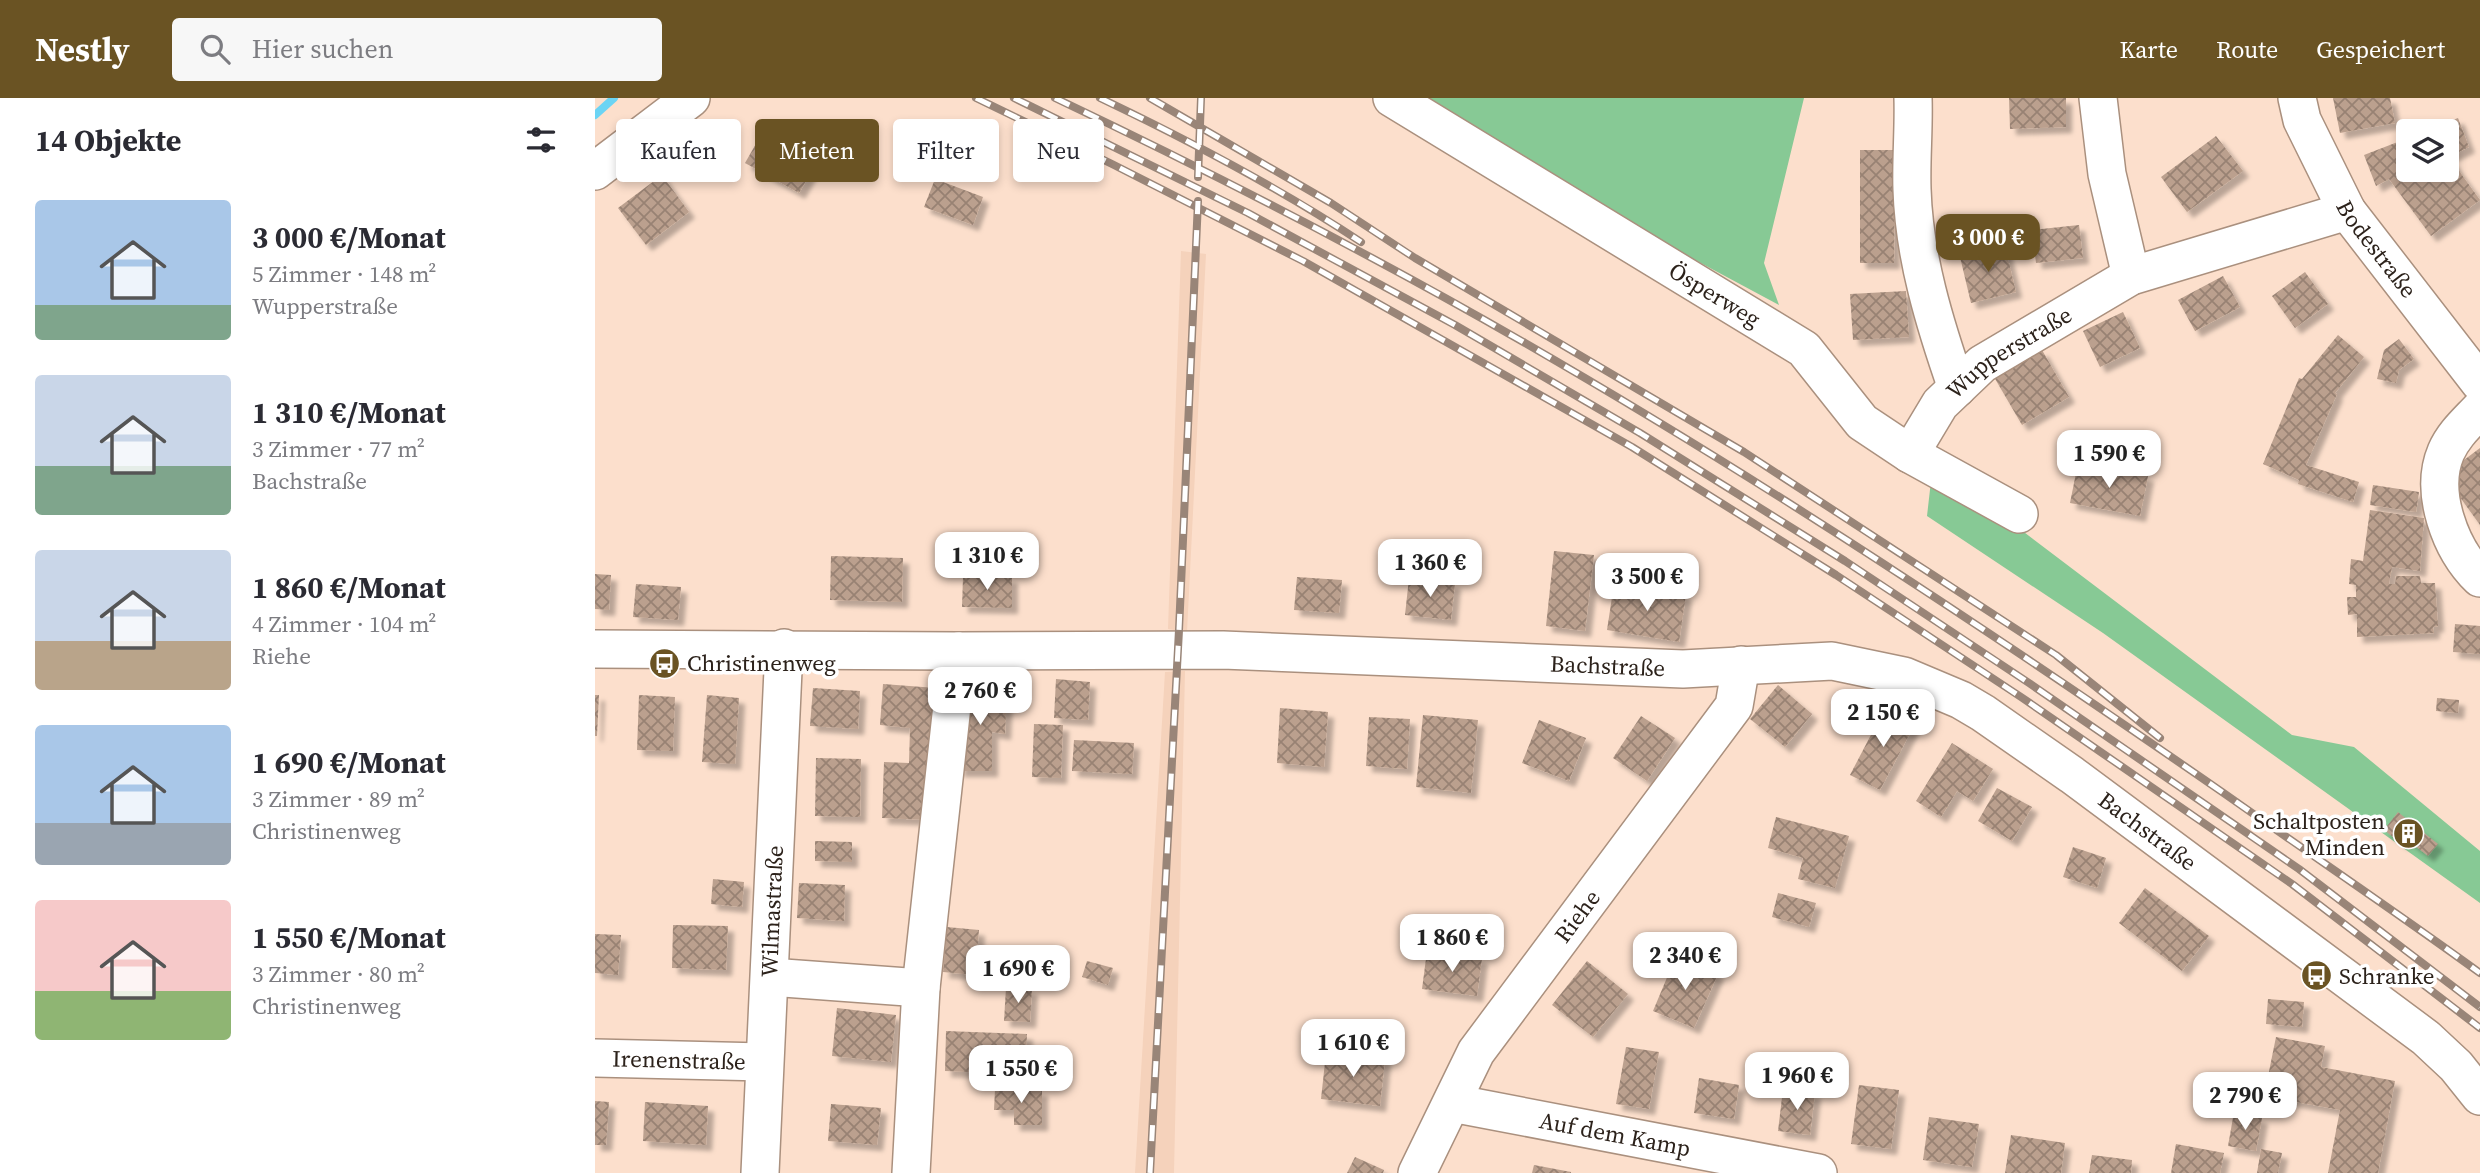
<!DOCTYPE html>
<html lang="de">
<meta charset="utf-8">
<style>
body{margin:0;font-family:"Source Serif 4",serif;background:#f7f7f7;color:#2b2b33;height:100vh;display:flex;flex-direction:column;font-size:26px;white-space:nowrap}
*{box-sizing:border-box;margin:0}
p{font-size:23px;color:#7c7c81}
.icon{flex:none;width:38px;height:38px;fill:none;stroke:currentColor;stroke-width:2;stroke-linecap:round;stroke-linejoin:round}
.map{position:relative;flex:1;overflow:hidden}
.drawer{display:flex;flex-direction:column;background:#fff;width:595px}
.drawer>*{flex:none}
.guide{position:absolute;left:21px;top:21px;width:665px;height:63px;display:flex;gap:14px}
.fabs{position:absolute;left:1801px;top:21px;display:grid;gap:14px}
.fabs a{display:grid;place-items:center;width:63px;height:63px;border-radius:7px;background:#fff;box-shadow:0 4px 10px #0003;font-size:35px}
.price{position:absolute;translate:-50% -60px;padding:0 16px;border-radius:14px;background:#fff;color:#222;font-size:23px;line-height:46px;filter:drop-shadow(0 2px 4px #0008)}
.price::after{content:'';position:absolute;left:50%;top:42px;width:21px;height:16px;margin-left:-10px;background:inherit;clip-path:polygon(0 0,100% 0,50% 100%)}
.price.current{background:#6a5323;color:#fff}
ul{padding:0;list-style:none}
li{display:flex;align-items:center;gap:21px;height:175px;padding:0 35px}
li span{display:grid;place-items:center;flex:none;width:196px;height:140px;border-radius:7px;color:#555}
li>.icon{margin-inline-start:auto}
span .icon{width:84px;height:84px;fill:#fffc;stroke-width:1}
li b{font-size:30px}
h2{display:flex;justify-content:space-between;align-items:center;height:84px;padding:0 35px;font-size:30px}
.chip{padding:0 24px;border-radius:7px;background:#fff;box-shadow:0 4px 10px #0003;font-size:24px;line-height:63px}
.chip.current{background:#6a5323;color:#fff}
header{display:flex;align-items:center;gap:42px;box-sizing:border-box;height:98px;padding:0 35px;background:#6a5323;color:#fff}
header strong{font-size:33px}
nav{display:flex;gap:38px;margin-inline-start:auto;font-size:24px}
.search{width:490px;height:63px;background:#f7f7f7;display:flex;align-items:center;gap:18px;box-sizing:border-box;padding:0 24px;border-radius:7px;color:#7c7c81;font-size:26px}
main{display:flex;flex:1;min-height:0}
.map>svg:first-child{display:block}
</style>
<header>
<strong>Nestly</strong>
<div class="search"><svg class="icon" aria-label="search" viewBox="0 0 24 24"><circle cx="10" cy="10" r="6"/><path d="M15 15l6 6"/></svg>Hier suchen</div>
<nav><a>Karte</a><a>Route</a><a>Gespeichert</a></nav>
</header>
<main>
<section class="drawer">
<h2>14 Objekte<svg class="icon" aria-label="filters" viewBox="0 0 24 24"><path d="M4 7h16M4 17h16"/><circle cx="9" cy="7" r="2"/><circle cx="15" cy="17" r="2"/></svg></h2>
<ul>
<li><span style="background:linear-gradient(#a9c7e8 75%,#7fa58c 0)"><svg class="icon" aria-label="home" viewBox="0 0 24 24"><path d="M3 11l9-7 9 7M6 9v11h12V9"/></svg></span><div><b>3 000 €/Monat</b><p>5 Zimmer · 148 m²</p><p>Wupperstraße</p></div></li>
<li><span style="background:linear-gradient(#c9d6e8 65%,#7fa58c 0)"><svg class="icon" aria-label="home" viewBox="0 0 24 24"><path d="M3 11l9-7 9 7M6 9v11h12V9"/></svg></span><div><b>1 310 €/Monat</b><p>3 Zimmer · 77 m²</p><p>Bachstraße</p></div></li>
<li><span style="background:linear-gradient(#c9d6e8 65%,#b9a48a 0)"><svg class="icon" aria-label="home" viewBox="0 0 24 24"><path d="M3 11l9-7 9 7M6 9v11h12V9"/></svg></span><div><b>1 860 €/Monat</b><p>4 Zimmer · 104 m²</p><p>Riehe</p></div></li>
<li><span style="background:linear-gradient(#a9c7e8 70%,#9aa5b1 0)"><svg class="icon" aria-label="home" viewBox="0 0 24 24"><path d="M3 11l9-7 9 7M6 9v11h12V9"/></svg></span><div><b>1 690 €/Monat</b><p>3 Zimmer · 89 m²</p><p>Christinenweg</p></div></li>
<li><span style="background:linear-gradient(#f6c9c9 65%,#8fb573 0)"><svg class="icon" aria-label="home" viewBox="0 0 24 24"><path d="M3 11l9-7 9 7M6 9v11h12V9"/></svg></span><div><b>1 550 €/Monat</b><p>3 Zimmer · 80 m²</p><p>Christinenweg</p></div></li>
</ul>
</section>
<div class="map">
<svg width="1885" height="1075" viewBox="0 0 1885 1075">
<defs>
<pattern id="building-cross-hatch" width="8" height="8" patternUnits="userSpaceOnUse" patternTransform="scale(1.75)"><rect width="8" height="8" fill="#bba08e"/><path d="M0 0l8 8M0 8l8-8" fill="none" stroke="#988273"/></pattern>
<filter id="shadow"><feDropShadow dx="6" dy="6" stdDeviation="2" flood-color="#0004"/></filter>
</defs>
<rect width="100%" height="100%" fill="#fcdfcc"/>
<g fill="#f5d2bb">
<polygon points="586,153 611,156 592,534 573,531"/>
<polygon points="590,573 579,1075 540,1075 570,574"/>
</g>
<g fill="#87c995">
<polygon points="820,0 1209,0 1169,165 1184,207 1031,125"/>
<polygon points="1336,383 1417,425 1697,637 1759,649 1885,753 1885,805 1508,535 1332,418"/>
</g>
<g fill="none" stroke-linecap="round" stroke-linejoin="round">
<polyline stroke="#6bd4f4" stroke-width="8" points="0,17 19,0"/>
</g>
<g fill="url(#building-cross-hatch)" filter="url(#shadow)">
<polygon points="1414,0 1471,0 1471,29 1415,31"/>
<polygon points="1738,0 1795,0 1800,25 1745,35"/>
<polygon points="1863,20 1874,49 1854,59 1885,102 1836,138 1794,81 1781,88 1769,57 1813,40 1813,72 1852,72 1852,33 1830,33"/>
<polygon points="170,30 224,61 204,95 150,65"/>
<polygon points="1621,38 1648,73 1592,114 1566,79"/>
<polygon points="1265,52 1300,52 1299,165 1265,165"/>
<polygon points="67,77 94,114 51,147 23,110"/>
<polygon points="340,81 388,99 378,127 329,109"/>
<polygon points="1484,127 1488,160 1441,165 1437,132"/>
<polygon points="1410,148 1421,194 1376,205 1365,159"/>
<polygon points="1710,174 1733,206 1700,230 1677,198"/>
<polygon points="1628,178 1645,209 1600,233 1583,202"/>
<polygon points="1311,193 1314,239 1258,242 1255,196"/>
<polygon points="1528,214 1545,250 1505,269 1488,233"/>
<polygon points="1743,237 1769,259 1740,295 1742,296 1711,367 1764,384 1758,404 1703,386 1704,382 1668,366 1704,280 1707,281"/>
<polygon points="1804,241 1819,261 1804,272 1801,285 1782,281 1789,252"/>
<polygon points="1447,252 1474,299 1427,327 1399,279"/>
<polygon points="1885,350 1885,427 1849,377"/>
<polygon points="1483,365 1553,378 1545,418 1475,405"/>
<polygon points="1778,387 1824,394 1821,414 1775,407"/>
<polygon points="1775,412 1829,420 1825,473 1797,469 1794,486 1800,486 1801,478 1825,478 1826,485 1840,485 1843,528 1838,529 1839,535 1762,539 1762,516 1753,517 1752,499 1761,499 1761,487 1754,486 1756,461 1768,463"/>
<polygon points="959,453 999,457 990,533 951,528"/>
<polygon points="236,458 308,460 307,504 235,502"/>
<polygon points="0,476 16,477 14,512 0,511"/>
<polygon points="368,479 417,479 417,510 367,509"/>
<polygon points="702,479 747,482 744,515 699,512"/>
<polygon points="814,480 860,485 856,522 810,517"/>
<polygon points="41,486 86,489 83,522 38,519"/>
<polygon points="1019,486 1091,497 1084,544 1012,532"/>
<polygon points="1860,526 1885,528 1885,556 1858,554"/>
<polygon points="461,581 495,584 493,622 459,620"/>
<polygon points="288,586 341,590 334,722 287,720 289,664 314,665 315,630 285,627"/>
<polygon points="1183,587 1217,616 1190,649 1155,621"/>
<polygon points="218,590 265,593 263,631 215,628"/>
<polygon points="365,590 412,593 410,636 397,634 397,673 363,673"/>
<polygon points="0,597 4,597 2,638 0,638"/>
<polygon points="44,597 80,599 78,653 42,652"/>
<polygon points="112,597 144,600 140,666 107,664"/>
<polygon points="1842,600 1864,602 1863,615 1841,613"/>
<polygon points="685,610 733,614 729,669 682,665"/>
<polygon points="1290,610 1320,626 1285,692 1255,677"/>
<polygon points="828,617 883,622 876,695 821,689"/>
<polygon points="1046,618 1080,640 1052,683 1018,660"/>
<polygon points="774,619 815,621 812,671 771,668"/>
<polygon points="944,622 991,640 974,683 927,665"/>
<polygon points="439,626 468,627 466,680 437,679"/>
<polygon points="479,642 539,645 537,676 477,673"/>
<polygon points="1357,645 1398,671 1378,703 1362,693 1346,719 1321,703"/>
<polygon points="221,660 266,661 265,719 220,718"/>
<polygon points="1402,690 1437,709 1417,743 1383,723"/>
<polygon points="1803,714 1843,746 1833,758 1811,741 1807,746 1789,732"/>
<polygon points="1181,719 1254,738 1240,790 1203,781 1208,760 1173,750"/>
<polygon points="220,743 257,744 257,764 220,763"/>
<polygon points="1478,749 1511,760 1502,790 1468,779"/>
<polygon points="118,781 149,784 147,809 116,806"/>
<polygon points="204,785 250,787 249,823 202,820"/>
<polygon points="1550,790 1614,838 1587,873 1524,825"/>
<polygon points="1183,795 1221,805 1214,829 1177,819"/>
<polygon points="78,827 133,828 131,872 77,870"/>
<polygon points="352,829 384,832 380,877 348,874"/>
<polygon points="0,836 26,837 23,877 0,875"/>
<polygon points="832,853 887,860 882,898 827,891"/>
<polygon points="1081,858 1123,876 1099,930 1058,913"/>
<polygon points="492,863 518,870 513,887 487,879"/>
<polygon points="992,863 1033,896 998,939 957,907"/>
<polygon points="411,890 437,891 435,924 409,923"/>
<polygon points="1673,901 1709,904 1707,929 1671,926"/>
<polygon points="242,910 301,917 296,964 237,958"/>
<polygon points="351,933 432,936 431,960 397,958 396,975 350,973"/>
<polygon points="1681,939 1730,948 1726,969 1800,983 1783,1075 1733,1075 1745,1012 1669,998"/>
<polygon points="1031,949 1064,954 1054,1011 1021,1006"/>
<polygon points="731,955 790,961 785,1008 726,1001"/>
<polygon points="1104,980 1144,987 1139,1021 1099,1015"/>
<polygon points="1264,987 1304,992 1296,1051 1256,1046"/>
<polygon points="400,991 447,992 447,1027 419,1027 419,1012 399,1012"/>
<polygon points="1188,991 1220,995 1215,1037 1183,1033"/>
<polygon points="0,1003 14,1004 11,1047 0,1047"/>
<polygon points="50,1004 113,1008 111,1047 48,1043"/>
<polygon points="236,1006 286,1010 282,1047 233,1043"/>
<polygon points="1639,1014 1667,1020 1661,1053 1633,1048"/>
<polygon points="1334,1019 1384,1026 1377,1069 1328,1062"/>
<polygon points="1416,1037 1470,1045 1466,1075 1410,1075"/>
<polygon points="1581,1046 1629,1055 1625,1075 1576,1075"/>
<polygon points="1666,1051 1687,1055 1683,1075 1662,1075"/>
<polygon points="1497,1057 1537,1062 1536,1075 1494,1075"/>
<polygon points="760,1059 789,1072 788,1075 752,1075"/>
<polygon points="939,1067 976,1074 976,1075 937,1075"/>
</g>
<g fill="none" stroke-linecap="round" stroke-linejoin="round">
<defs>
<g id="minor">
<path id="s1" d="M797 0 1209 251 1267 324 1315 356 1424 416"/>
<path d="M1318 0C1319 30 1316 61 1317 91 1319 159 1340 227 1362 290"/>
<polyline points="1503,0 1512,76 1536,178"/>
<path id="s2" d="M1702 0 1707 22 1752 113 1885 285"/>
<polyline points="0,73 96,0"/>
<path d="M1885 311C1872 325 1859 336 1851 354 1834 394 1855 451 1885 480"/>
<path id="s3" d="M1315 356 1345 306 1387 266 1536 178 1752 113"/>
<path id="s4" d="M0 551 363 553 628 552 1088 571 1237 563 1309 578 1366 602 1388 615 1477 677 1831 940 1861 968 1885 998"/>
<polyline points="175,879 326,890"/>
<path id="s5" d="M0 960 169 964"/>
<path id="s6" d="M857 1005 1223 1075"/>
<path id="s7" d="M165 1075 189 550"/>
<polyline points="316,1075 326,890 363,553"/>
<path id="s8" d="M822 1075 881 954 1139 608 1146 567"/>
</g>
</defs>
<use href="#minor" stroke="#aa907e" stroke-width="40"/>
<use href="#minor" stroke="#fff" stroke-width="37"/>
<defs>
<g id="rail">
<polyline points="381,0 517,66 708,163 1037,349 1241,477 1426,599 1697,786 1885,930"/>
<polyline points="419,0 653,115 860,227 1045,335 1250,463 1434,585 1704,771 1885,909"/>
<path d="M460 0C620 76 777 157 930 245 1171 384 1402 538 1630 696 1715 756 1801 814 1885 875"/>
<path d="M505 0C595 43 683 89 766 144"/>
<polyline points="555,0 736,105 820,160 1149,354 1461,557 1565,640"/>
<polyline points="603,79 606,0"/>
<polyline points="555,1075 584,532 603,103"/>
</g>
</defs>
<use href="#rail" stroke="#998578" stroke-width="8"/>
<use href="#rail" stroke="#fff" stroke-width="5" stroke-dasharray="16" stroke-linecap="butt"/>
</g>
<defs>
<symbol id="bus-disc" viewBox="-11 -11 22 22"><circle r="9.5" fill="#6a5323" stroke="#fff"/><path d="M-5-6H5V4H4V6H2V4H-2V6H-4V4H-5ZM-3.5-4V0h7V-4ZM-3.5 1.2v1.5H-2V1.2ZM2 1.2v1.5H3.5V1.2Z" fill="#fff"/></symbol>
<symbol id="building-disc" viewBox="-11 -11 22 22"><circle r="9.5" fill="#6a5323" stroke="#fff"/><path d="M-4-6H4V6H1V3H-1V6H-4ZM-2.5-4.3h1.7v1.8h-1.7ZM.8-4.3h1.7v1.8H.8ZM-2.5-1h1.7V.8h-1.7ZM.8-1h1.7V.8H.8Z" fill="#fff"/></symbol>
</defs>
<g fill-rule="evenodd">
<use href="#bus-disc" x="52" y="548" width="35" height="35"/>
<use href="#building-disc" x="1796" y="718" width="35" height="35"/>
<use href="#bus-disc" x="1704" y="860" width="35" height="35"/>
</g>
<g text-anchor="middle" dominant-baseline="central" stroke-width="7" stroke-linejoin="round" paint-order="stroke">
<g font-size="23" fill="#2c221b" stroke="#fff">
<text stroke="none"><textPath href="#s2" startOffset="172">Bodestraße</textPath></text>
<text stroke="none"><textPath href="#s1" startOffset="378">Ösperweg</textPath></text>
<text stroke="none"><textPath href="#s3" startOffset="145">Wupperstraße</textPath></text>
<text stroke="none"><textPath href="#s4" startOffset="1013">Bachstraße</textPath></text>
<text stroke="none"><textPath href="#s4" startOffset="1601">Bachstraße</textPath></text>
<text stroke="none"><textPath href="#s7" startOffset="262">Wilmastraße</textPath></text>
<text stroke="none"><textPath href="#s8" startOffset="304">Riehe</textPath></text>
<text stroke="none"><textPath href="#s5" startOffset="84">Irenenstraße</textPath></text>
<text stroke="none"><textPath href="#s6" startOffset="166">Auf dem Kamp</textPath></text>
</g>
<g font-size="23" fill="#2c221b" stroke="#fff" text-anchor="start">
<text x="92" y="565">Christinenweg</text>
<text x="1790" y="723" text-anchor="end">Schaltposten<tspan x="1790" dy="26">Minden</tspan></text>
<text x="1744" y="878">Schranke</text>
</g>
</g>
</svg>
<div class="fabs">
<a><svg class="icon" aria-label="layers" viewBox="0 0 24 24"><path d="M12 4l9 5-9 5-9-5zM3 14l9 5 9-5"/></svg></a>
</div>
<b class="price current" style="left:1393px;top:176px">3 000 €</b>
<b class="price" style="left:1514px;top:392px">1 590 €</b>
<b class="price" style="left:392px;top:494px">1 310 €</b>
<b class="price" style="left:835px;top:501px">1 360 €</b>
<b class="price" style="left:1052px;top:515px">3 500 €</b>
<b class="price" style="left:385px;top:629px">2 760 €</b>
<b class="price" style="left:1288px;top:651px">2 150 €</b>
<b class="price" style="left:857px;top:876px">1 860 €</b>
<b class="price" style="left:1090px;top:894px">2 340 €</b>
<b class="price" style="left:423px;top:907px">1 690 €</b>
<b class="price" style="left:758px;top:981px">1 610 €</b>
<b class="price" style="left:426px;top:1007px">1 550 €</b>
<b class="price" style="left:1202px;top:1014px">1 960 €</b>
<b class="price" style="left:1650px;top:1034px">2 790 €</b>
<div class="guide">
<a class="chip">Kaufen</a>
<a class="chip current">Mieten</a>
<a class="chip">Filter</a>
<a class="chip">Neu</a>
</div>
</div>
</main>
